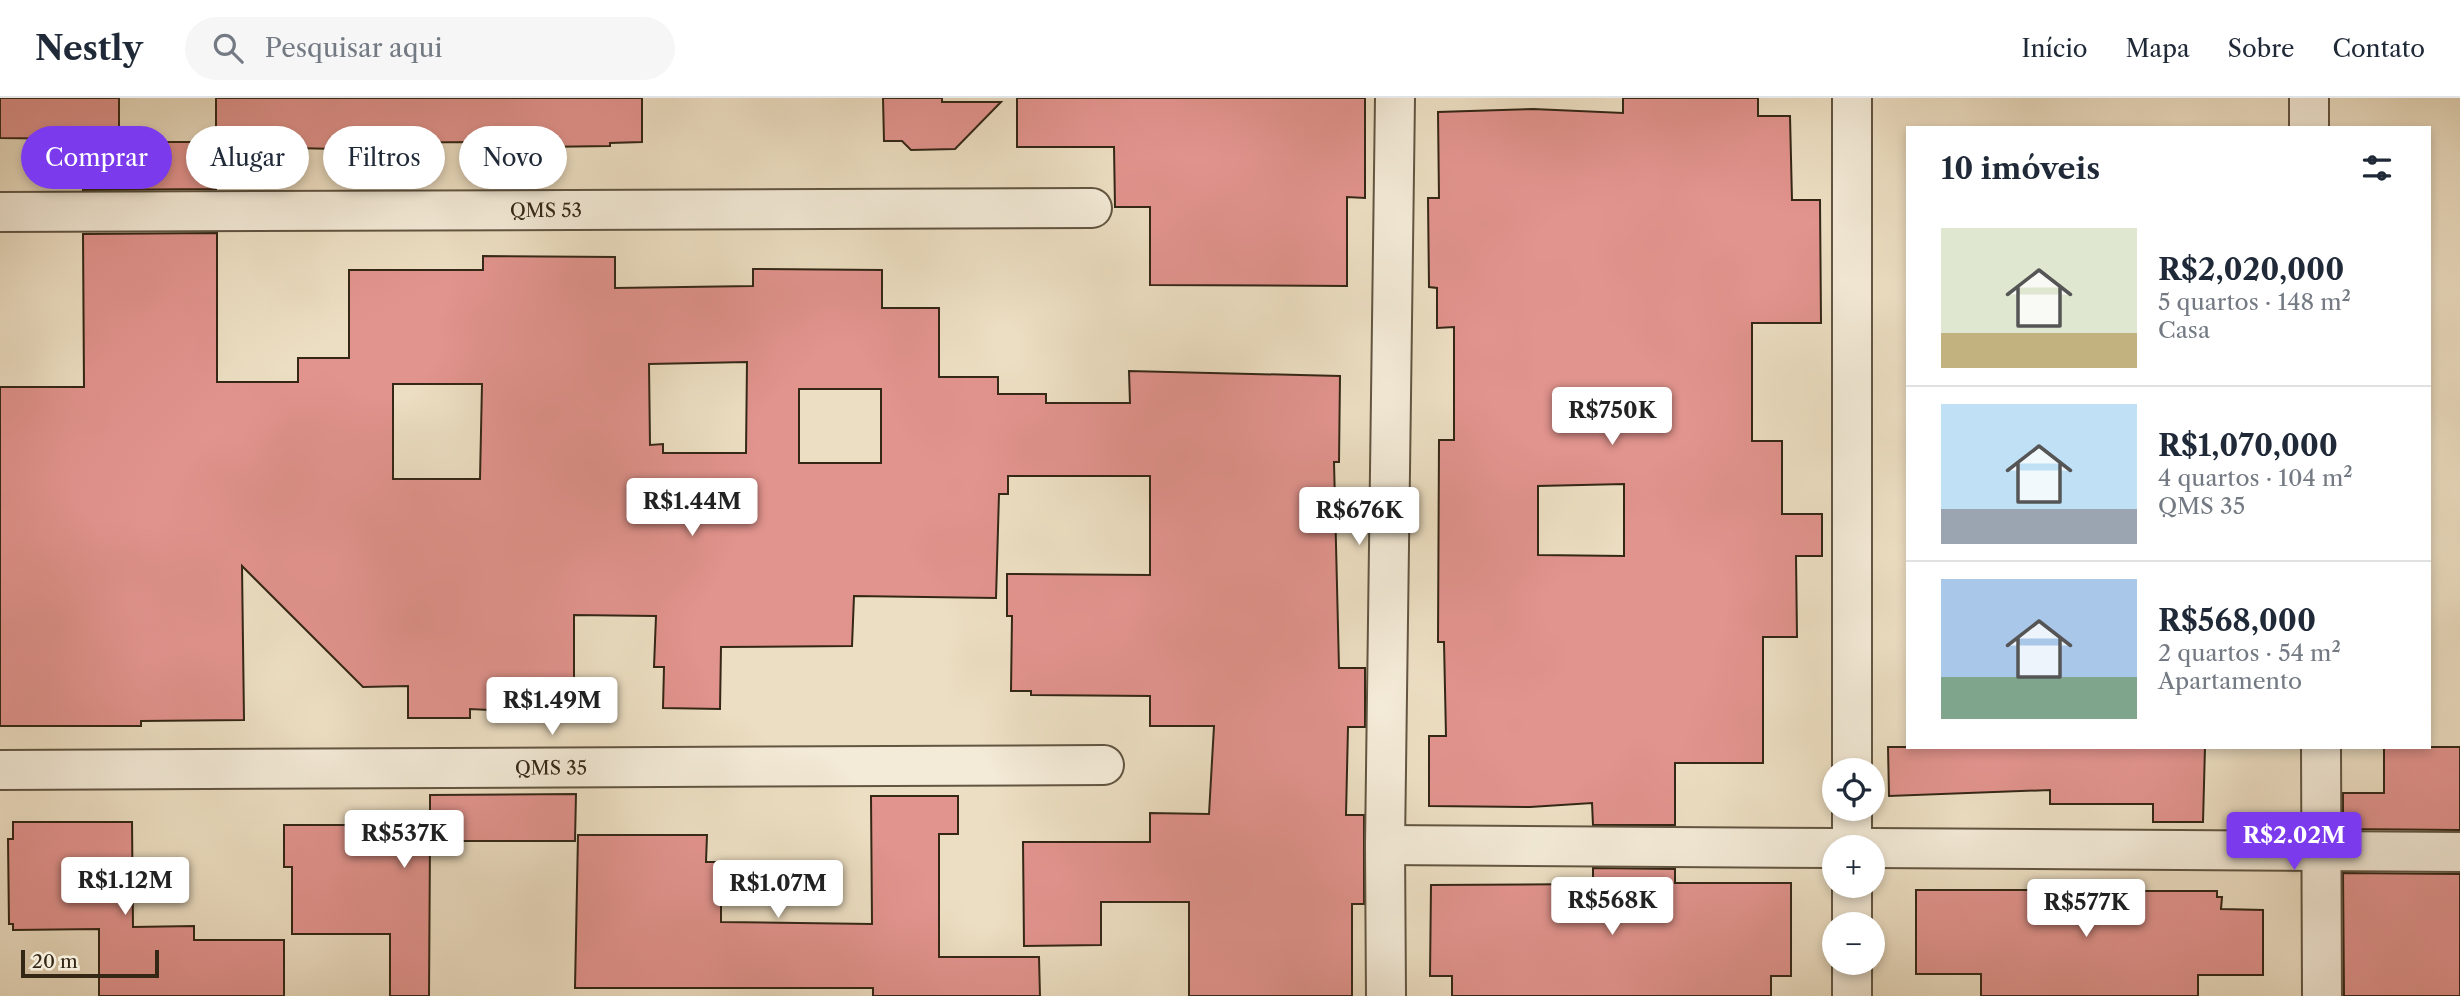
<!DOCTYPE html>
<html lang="pt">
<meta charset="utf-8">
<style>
body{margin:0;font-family:"Libre Caslon Text",serif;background:#f6f6f7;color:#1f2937;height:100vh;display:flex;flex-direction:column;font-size:26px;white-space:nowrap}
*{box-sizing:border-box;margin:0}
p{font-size:23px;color:#747a83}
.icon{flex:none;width:38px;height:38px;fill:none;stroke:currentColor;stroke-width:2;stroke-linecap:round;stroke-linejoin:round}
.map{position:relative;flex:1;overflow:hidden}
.side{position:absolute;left:1906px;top:28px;width:525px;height:623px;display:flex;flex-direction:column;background:#fff;border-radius:0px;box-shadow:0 4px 10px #0003}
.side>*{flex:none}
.top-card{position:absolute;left:21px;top:28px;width:665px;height:63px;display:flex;gap:14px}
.fabs{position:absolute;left:1822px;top:660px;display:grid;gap:14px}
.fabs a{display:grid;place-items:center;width:63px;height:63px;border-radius:50%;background:#fff;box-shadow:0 4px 10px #0003;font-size:35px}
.scale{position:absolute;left:21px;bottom:18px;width:138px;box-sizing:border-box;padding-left:7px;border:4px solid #342716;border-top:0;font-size:19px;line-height:24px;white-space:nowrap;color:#342716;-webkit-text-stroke:5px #f3ead7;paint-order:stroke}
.price{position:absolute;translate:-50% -60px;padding:0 16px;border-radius:7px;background:#fff;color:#222;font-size:23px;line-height:46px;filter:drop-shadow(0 2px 4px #0008)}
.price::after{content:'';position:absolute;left:50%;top:42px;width:21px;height:16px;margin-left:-10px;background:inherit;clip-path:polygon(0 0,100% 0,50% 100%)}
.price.on{background:#7c3aed;color:#fff}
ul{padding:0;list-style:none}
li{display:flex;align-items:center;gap:21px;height:175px;padding:0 35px}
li+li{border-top:2px solid #e0e1e3}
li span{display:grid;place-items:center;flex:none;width:196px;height:140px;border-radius:0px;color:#555}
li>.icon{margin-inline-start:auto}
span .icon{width:84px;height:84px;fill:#fffc;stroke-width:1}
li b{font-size:30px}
h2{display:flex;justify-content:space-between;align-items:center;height:84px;padding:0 35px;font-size:30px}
.chip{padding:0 24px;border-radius:32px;background:#fff;box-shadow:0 4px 10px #0003;font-size:24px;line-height:63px}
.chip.on{background:#7c3aed;color:#fff}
header{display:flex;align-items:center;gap:42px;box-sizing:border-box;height:98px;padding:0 35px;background:#fff;border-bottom:2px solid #e0e1e3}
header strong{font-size:33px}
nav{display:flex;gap:38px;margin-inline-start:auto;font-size:24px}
.search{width:490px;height:63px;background:#f6f6f7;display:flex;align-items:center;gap:18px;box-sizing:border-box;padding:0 24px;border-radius:38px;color:#747a83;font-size:26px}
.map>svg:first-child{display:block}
</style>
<header>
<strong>Nestly</strong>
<div class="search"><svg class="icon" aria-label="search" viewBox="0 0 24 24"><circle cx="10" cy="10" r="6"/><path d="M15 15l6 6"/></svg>Pesquisar aqui</div>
<nav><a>Início</a><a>Mapa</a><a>Sobre</a><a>Contato</a></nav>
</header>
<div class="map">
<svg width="2460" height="898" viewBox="0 0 2460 898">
<rect width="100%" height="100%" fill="#ecdec2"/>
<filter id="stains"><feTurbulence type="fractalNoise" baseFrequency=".00286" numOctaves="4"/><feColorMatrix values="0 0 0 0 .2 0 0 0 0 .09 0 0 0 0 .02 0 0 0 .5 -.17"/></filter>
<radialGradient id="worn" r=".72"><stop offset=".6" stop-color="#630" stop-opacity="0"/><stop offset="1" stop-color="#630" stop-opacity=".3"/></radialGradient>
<g fill="#e1938d" stroke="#342716" stroke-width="2" fill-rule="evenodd">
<polygon points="0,0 119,0 119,44 215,44 216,91 83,92 82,41 0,40"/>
<polygon points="216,0 642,0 642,44 610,45 610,48 539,49 539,53 483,53 483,44 337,45 337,51 294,50 294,60 216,59"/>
<polygon points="883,0 942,0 942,4 1001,4 955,51 911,52 902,43 884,43"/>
<polygon points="1017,0 1365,0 1365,100 1347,99 1347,188 1150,187 1150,109 1115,109 1114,49 1017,49"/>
<path d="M1623 0H1758V18H1790L1792 102H1820L1821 225H1752V343H1782V416H1822V458H1796L1797 539H1763V665H1675V727H1593L1592 705 1530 709 1429 708V638H1446L1444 544H1438L1439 342H1454V229L1437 230V190L1429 189 1428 100H1439L1438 14 1533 11 1623 15ZM1624 386V458L1538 457V388Z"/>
<path d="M217 135V284H298V260H349V172H483V158L615 159V190L753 188V171L882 172V210H939V279H998V296H1046V305H1130L1129 273 1340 278 1339 364H1334L1339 570H1365V629H1348L1346 717H1364V806H1352V898H1189V804H1101V847L1024 848 1023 744H1150V715L1209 716 1214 628H1150V598L1031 597V593H1011L1012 518H1007V476L1150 477V378H1008V396H999L996 500 854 498 852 548 721 549 720 611 663 610 664 569H654L656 518 574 517V616L470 611V620H408V588L363 589 242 468 244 622 141 623V628H0V289H84L83 136ZM747 264 746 355H663V346L650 347 649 266ZM393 286H482L480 381H393ZM799 291H881V365H799Z"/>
<polygon points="1888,649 2205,649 2203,724 2153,724 2153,706 2050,706 2050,692 1889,698"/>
<polygon points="2384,649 2460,649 2460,732 2343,731 2343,695 2384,695"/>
<polygon points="576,696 575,743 430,743 429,898 390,898 390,836 292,836 292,769 284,769 284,727 430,727 430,697"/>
<polygon points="871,698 958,698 958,736 939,736 939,859 1039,859 1040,898 873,898 873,890 575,890 578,737 707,737 706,764 721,764 721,824 872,826"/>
<polygon points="13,724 132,724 133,829 194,828 194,842 284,842 284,898 99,898 99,831 13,832 13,826 9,826 8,741 13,741"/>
<polygon points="1593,770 1675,771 1675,785 1791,785 1791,878 1771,878 1771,898 1452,898 1452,878 1430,878 1431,787 1593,786"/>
<polygon points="2343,775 2460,776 2460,898 2344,898"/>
<polygon points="2050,783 2139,783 2139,793 2217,793 2217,799 2222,799 2221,811 2263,812 2263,877 2198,877 2198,898 1981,898 1981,876 1916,876 1916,792 2050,792"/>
</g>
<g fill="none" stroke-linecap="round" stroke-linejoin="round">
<defs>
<g id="minor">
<polyline points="1852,0 1852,672"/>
<polyline points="2309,0 2309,30"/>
<path id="s1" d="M0 114 1092 110"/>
<polyline points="2321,649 2322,898"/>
<path id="s2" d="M0 672 1104 667"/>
<polyline points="1852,710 1852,749"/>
<polyline points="1385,747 1834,750"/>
<polyline points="1872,750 2460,754"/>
<polyline points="1852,788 1852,826"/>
<polyline points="1852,864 1852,898"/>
<polyline points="1386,898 1385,747 1395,0"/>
</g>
</defs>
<use href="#minor" stroke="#625541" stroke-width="42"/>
<use href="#minor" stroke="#f3ead7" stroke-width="38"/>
</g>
<g text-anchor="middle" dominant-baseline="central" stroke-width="7" stroke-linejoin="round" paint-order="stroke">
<g font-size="19" fill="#342716" stroke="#f3ead7">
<text stroke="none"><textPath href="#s1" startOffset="546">QMS 53</textPath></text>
<text stroke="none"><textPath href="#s2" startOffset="551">QMS 35</textPath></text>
</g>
</g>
<rect width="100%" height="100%" filter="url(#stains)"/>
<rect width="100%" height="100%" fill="url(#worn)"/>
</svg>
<div class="fabs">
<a><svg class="icon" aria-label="locate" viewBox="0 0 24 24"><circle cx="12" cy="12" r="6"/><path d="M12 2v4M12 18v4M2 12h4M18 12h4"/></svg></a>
<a>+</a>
<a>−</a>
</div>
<div class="scale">20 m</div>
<b class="price" style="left:1612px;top:349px">R$750K</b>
<b class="price" style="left:692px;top:440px">R$1.44M</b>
<b class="price" style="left:1359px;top:449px">R$676K</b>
<b class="price" style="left:552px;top:639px">R$1.49M</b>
<b class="price" style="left:404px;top:772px">R$537K</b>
<b class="price on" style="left:2294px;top:774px">R$2.02M</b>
<b class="price" style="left:125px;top:819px">R$1.12M</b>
<b class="price" style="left:778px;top:822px">R$1.07M</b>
<b class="price" style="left:1612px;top:839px">R$568K</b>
<b class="price" style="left:2086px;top:841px">R$577K</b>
<div class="top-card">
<a class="chip on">Comprar</a>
<a class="chip">Alugar</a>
<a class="chip">Filtros</a>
<a class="chip">Novo</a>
</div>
<section class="side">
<h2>10 imóveis<svg class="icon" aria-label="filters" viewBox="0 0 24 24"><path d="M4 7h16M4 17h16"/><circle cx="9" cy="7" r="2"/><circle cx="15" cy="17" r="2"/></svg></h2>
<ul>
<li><span style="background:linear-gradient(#dfe7d0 75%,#c2b280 0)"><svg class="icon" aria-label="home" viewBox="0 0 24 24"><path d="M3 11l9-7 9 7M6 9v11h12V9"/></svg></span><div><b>R$2,020,000</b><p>5 quartos · 148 m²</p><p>Casa</p></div></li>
<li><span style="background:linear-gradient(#bfe0f5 75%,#9aa5b1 0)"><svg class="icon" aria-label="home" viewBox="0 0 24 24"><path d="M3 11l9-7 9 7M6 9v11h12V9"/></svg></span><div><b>R$1,070,000</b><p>4 quartos · 104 m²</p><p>QMS 35</p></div></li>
<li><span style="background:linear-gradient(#a9c7e8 70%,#7fa58c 0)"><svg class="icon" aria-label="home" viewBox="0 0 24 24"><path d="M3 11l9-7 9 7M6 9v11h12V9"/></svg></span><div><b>R$568,000</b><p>2 quartos · 54 m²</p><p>Apartamento</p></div></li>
</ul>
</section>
</div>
